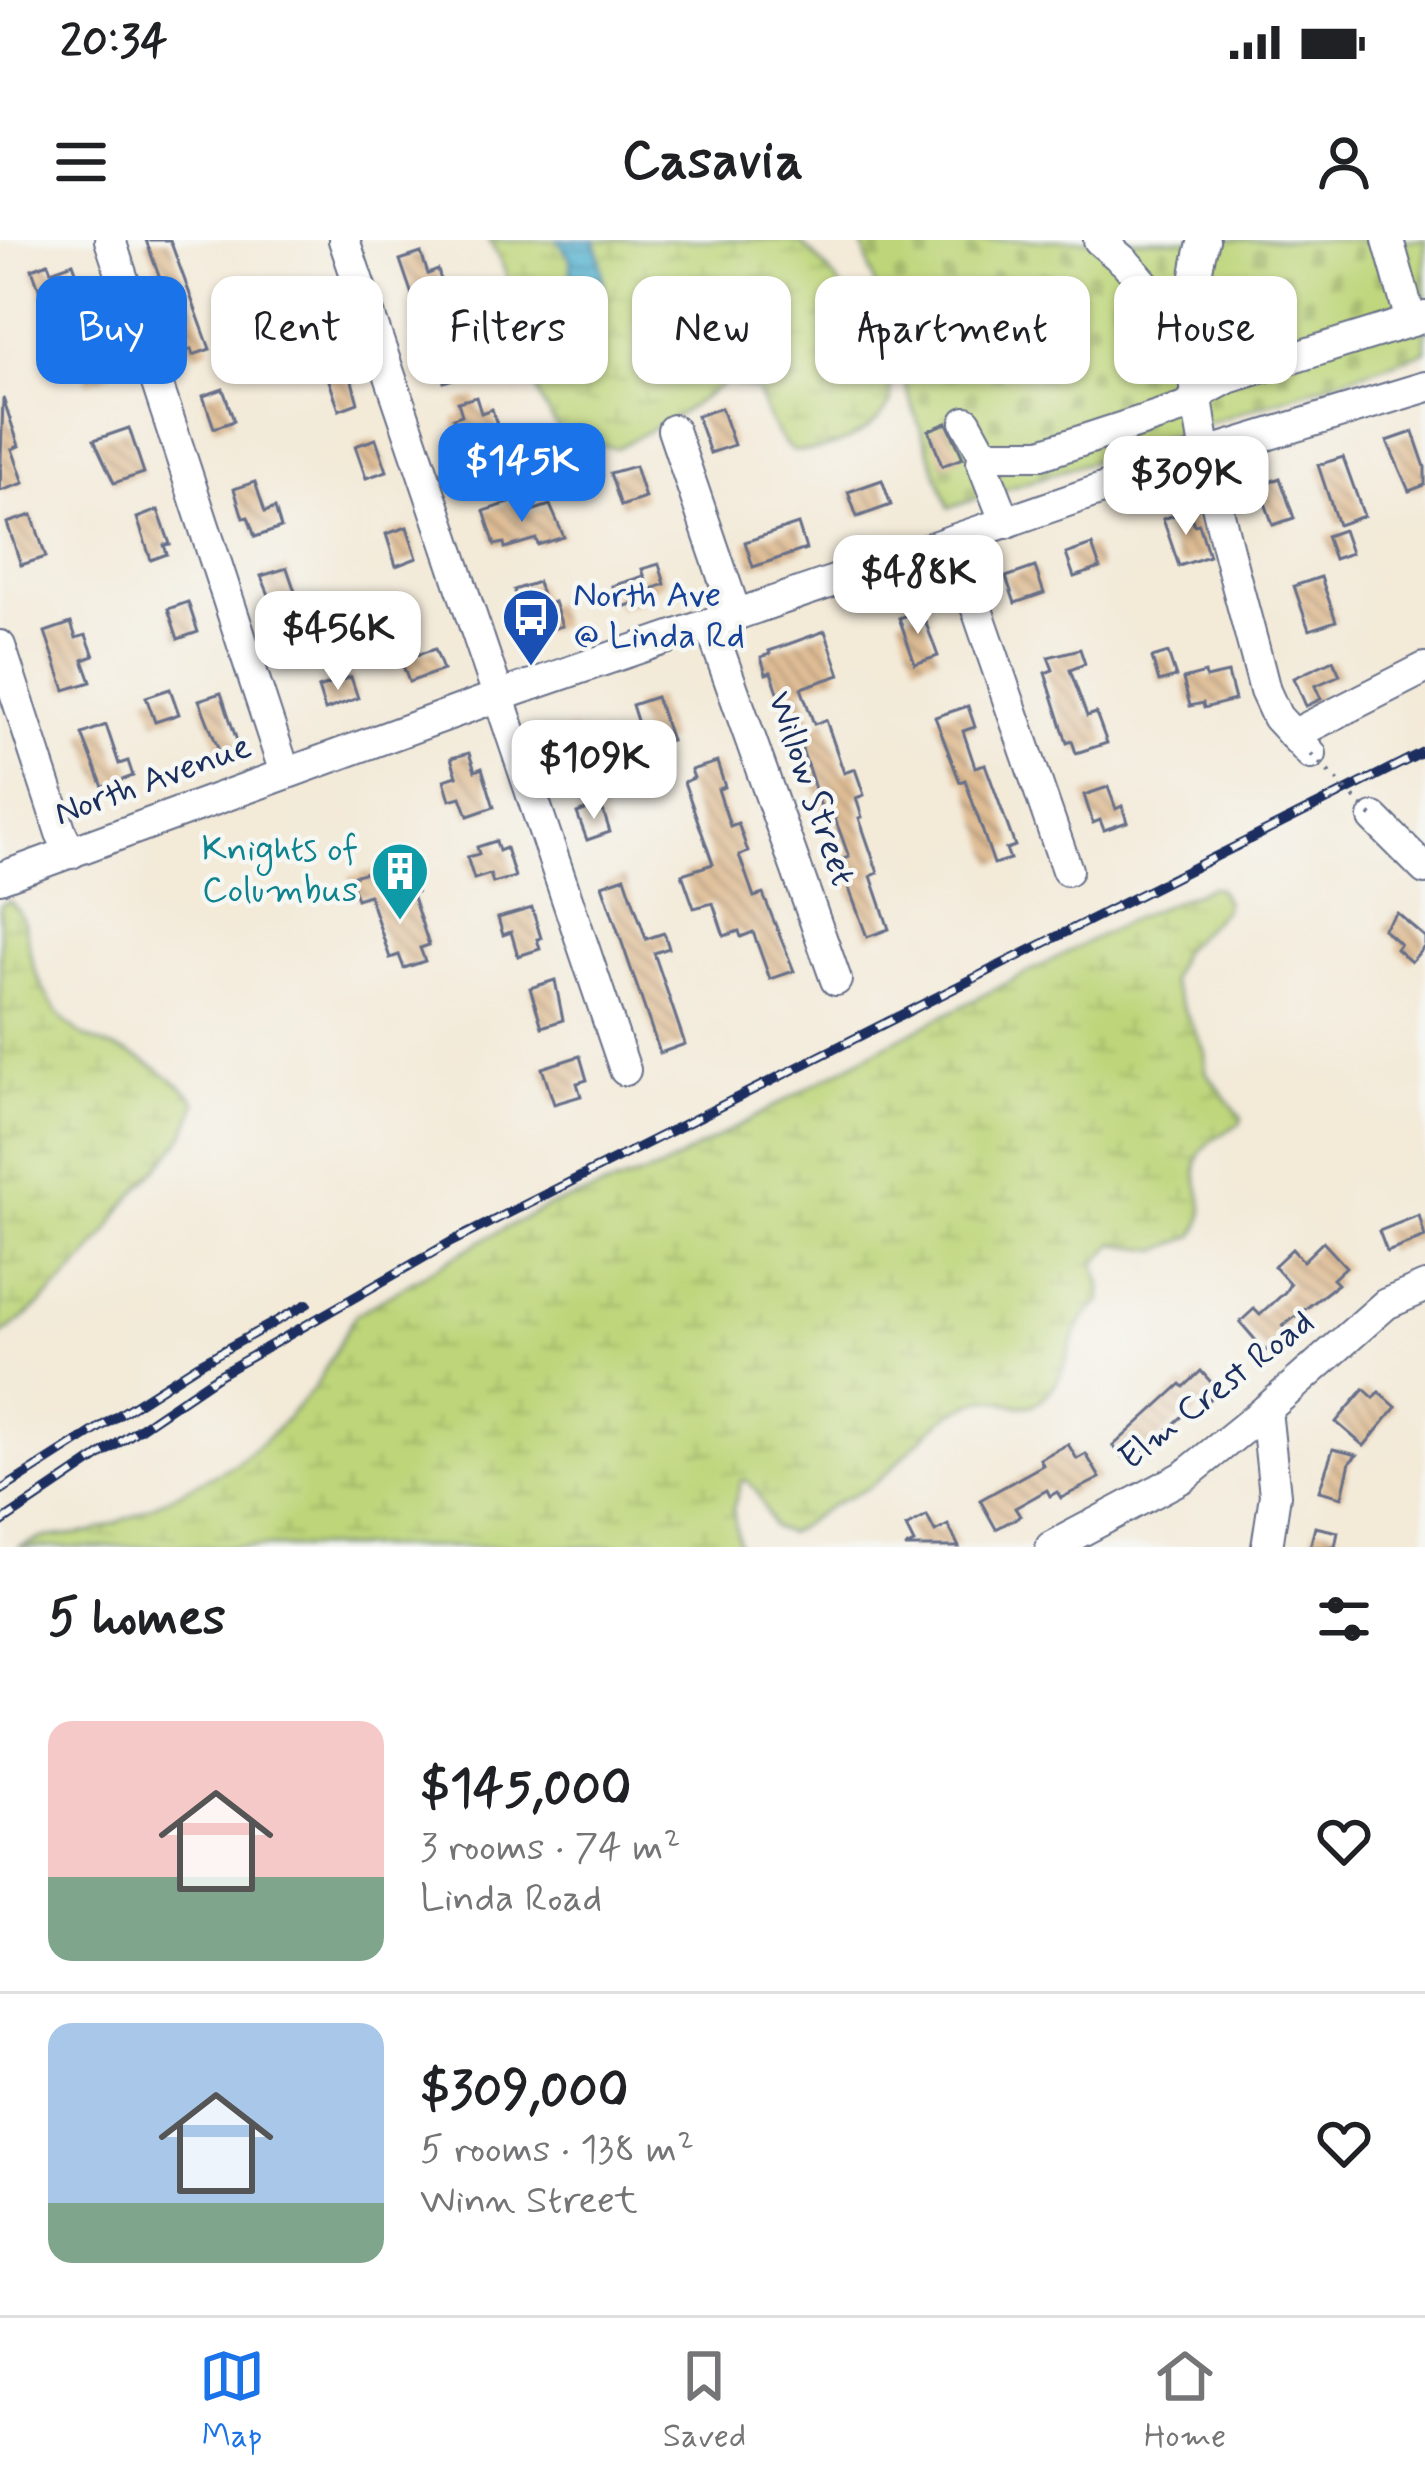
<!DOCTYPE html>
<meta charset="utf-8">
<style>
body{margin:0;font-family:Mynerve,sans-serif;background:#f2f2f2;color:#202124;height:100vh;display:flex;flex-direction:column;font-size:45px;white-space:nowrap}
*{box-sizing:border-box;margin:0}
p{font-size:39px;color:#757577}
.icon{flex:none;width:66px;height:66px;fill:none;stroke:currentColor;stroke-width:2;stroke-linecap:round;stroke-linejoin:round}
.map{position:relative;height:1307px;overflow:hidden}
.details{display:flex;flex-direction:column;background:#fff;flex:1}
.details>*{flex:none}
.top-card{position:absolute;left:36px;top:36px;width:1353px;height:108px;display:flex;gap:24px}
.price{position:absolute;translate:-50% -102px;padding:0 27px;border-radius:24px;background:#fff;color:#222;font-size:39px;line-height:78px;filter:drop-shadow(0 3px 6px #0008)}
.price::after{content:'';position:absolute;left:50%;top:72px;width:36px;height:27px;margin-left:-18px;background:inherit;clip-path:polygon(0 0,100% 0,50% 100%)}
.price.active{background:#1a73e8;color:#fff}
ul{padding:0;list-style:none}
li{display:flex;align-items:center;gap:36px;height:300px;padding:0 48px}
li+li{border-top:3px solid #e0e0e0}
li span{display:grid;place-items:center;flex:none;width:336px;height:240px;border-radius:24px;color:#555}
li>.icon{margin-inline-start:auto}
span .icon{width:144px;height:144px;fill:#fffc;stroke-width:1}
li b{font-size:51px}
h2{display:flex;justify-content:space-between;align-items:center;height:144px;padding:0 48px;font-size:51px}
.tag{padding:0 42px;border-radius:24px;background:#fff;box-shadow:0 3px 9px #0004;font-size:42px;line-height:108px}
.tag.active{background:#1a73e8;color:#fff}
.status{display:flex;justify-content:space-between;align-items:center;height:84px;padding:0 60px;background:#fff;direction:ltr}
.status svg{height:33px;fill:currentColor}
header{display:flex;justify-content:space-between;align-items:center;height:156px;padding:0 48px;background:#fff;font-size:54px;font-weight:700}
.menu{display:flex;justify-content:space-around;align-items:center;height:168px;border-top:3px solid #e0e0e0;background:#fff;font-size:33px;color:#757577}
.menu a{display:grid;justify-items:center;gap:6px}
.menu .active{color:#1a73e8}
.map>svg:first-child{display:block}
</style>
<div class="status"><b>20:34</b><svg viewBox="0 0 49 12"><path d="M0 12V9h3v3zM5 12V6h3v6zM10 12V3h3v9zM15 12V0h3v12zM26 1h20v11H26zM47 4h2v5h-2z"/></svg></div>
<header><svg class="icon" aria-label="menu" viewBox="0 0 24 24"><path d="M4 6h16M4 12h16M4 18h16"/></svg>Casavia<svg class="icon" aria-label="person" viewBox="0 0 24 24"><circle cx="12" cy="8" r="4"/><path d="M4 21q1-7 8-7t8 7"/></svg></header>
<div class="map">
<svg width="1425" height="1307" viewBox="0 0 1425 1307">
<defs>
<pattern id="wetland-marsh" width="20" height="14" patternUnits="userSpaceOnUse" patternTransform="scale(3)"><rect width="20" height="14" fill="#bed579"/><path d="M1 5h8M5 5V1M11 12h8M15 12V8" fill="none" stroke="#a3b76b"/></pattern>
<pattern id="cemetery-stones" width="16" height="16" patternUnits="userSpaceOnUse" patternTransform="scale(3)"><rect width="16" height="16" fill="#bed579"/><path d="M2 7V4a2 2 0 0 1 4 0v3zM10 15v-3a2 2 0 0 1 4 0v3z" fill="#a3b76b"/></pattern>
<pattern id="water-rules" width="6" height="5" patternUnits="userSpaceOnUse" patternTransform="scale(3)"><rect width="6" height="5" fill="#4eafcd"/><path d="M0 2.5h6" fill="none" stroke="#408faa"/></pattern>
<pattern id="building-back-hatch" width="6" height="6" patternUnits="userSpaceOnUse" patternTransform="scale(3)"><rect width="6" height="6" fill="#dfbd95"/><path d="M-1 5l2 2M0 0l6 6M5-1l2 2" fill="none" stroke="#b49a7d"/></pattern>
</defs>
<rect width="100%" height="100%" fill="#f6f6f2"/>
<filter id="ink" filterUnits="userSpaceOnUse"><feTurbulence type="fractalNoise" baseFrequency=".00833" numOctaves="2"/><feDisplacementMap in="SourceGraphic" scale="24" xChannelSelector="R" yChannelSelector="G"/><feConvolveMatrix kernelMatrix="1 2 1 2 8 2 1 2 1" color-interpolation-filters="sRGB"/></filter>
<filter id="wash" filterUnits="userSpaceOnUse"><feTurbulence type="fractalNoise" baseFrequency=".004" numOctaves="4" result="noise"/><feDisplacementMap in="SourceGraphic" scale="48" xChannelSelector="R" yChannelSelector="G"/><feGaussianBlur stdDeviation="2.7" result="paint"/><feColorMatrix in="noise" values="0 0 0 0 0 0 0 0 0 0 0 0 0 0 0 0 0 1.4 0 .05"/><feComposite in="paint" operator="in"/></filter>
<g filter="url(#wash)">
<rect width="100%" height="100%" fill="#f3ead8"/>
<g fill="url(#wetland-marsh)" stroke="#6c826c" stroke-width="3">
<path d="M488 0H558L570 18 572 40 588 79 601 19 594 0H797C837 32 892 109 891 162 873 194 828 214 792 211 774 195 765 172 757 150L727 142 678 175 617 208 570 200C515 154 530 56 488 0Z"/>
<path d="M1210 647 1218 648 1226 662 1224 670 1181 711 1170 741 1205 811 1206 832 1242 878 1240 884C1155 924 1226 953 1194 996L1160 1010 1114 1004 1095 1024 1101 1045V1062C1061 1090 1077 1133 1039 1161 1020 1175 1005 1157 986 1159 978 1160 968 1166 960 1169 926 1187 905 1219 876 1242 865 1252 848 1256 835 1263 818 1272 805 1285 788 1293L773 1287 756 1250 746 1240 741 1241 733 1269 739 1307H18L45 1297 92 1292 131 1277 237 1223 272 1194 315 1147 355 1075 486 998 549 966 658 930 884 806 1134 678Z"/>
<path d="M9 661C31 679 25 706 35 730 41 745 52 767 63 779 81 800 104 804 128 813 146 820 186 846 196 862 191 900 152 932 128 961 118 972 112 987 102 999 72 1036 39 1069 0 1096V665Z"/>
</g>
<polygon fill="url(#cemetery-stones)" stroke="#6c826c" stroke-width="3" points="861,0 1425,0 1425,112 949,268 908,154"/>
<path fill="url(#water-rules)" stroke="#346f96" stroke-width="3" d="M558 0H594C603 26 608 50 596 76L588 80 572 40 570 18Z"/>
<g id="blocks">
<g fill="url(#building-back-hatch)">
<polygon points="146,0 170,0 210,109 193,115 191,109 186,111"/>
<polygon points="421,13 428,34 438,30 444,51 434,54 447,95 457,92 467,123 462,124 465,135 444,142 441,130 437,131 435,124 431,125 418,85 422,84 400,20"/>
<polygon points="48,23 51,31 73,23 86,59 61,67 56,52 42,57 32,29"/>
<polygon points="320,41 333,79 311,87 298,48"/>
<polygon points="303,81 316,120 293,128 287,112 278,115 270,92"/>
<polygon points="100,102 111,135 88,143 82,126 74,129 69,113"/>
<polygon points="344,112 358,163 339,170 322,120"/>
<polygon points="223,149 234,181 214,188 203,156"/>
<polygon points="476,157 481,173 492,169 499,191 482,196 485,207 469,212 468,208 462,210 453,178 462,175 458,162"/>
<polygon points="3,158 19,206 12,209 24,243 0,251"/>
<polygon points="721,168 734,205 710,213 697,176"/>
<polygon points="947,183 963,218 942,226 929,190"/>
<polygon points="129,188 144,233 114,243 94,200"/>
<polygon points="1413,192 1425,227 1425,245 1409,251 1387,201"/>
<polygon points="376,199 387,231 366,238 355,206"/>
<polygon points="1343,217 1364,276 1338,285 1318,225"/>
<polygon points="635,226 645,258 621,266 610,233"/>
<polygon points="1280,238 1294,278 1273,285 1259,246"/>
<polygon points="882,240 891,265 857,277 848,252"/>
<polygon points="255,242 265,272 275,268 281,288 255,297 248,277 243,278 234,249"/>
<polygon points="518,260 522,274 550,265 564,297 538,305 536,299 505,308 504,303 495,305 484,271"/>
<polygon points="158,270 170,304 164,305 167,314 151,320 137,278"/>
<polygon points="1189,270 1194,285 1199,284 1209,316 1179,326 1163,279"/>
<polygon points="32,275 46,317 21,325 7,283"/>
<polygon points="798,284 806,309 753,327 745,302"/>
<polygon points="407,287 417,318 396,326 386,294"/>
<polygon points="1343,290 1351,313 1334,319 1326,296"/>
<polygon points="1092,305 1100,328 1074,337 1066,314"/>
<polygon points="659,324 665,344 649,350 642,329"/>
<polygon points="1035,327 1044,353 1015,363 1006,337"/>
<polygon points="287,328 308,390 287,397 261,336"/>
<polygon points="644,336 651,358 619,368 612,346"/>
<polygon points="1321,337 1336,381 1309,390 1294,346"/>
<polygon points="538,342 545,365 554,362 562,386 529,396 514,350"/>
<polygon points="188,362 198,392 178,399 168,369"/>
<polygon points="921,370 938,416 915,424 899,378"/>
<polygon points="71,383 76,398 86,395 94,416 83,420 91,442 65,450 45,392"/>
<polygon points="825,391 840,435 801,448 814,484 826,480 844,533 855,529 864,555 856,558 862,577 859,578 878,633 871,636 889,689 867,697 841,627 840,620 849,617 833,573 824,576 793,482 789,483 771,432 766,434 761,417 770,414 769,411"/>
<polygon points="435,409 443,430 409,442 401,420"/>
<polygon points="1080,409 1085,424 1070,430 1087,476 1096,473 1107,503 1076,513 1072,501 1067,503 1045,433 1053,430 1048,417"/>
<polygon points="1168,413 1176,437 1159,442 1152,418"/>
<polygon points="1333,420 1340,435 1315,446 1321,459 1306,466 1294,438"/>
<polygon points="1205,433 1206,438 1228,433 1235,460 1204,468 1203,463 1190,466 1183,439"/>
<polygon points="351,437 358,458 325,470 318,448"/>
<polygon points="170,449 179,474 155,482 146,457"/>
<polygon points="221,453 239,507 220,513 199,460"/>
<polygon points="656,457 671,500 646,509 632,465"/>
<polygon points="968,466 975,487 963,491 975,527 985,524 1015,606 1006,609 1010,619 994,624 965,540 960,542 935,477"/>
<polygon points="106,485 119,524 128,521 133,536 103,547 82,494"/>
<polygon points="575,488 584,513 560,521 551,496"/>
<polygon points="469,513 475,531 482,528 494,567 468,576 461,557 450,560 444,540 457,536 451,518"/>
<polygon points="592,515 598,532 577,539 572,522"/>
<polygon points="717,522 725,547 718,549 730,586 738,583 748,612 739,615 754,657 763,654 794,731 770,739 753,692 741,697 739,691 724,696 713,663 694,668 682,634 713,624 684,542 694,538 691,530"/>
<polygon points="1108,547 1116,569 1122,566 1127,582 1104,590 1100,580 1093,583 1084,555"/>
<polygon points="601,564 610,592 587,600 577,573"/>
<polygon points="496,601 499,611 506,608 515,637 493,643 490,634 474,639 467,617 479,614 477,607"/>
<polygon points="407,621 417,652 412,654 429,705 420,708 425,721 404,728 399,715 390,718 369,655 357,659 349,637"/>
<polygon points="625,637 646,699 664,693 669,708 654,713 685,804 660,813 602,645"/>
<polygon points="532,668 541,698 537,699 540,709 518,716 511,692 503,695 498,678"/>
<polygon points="1397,673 1425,697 1425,706 1411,722 1396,709 1400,704 1383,689"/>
<polygon points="555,740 563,780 542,787 530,748"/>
<polygon points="580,816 587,840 577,843 581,856 554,864 542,828"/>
<polygon points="1419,975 1425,997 1387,1012 1379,991"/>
<polygon points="1323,1002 1346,1027 1333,1039 1338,1044 1283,1086 1287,1090 1265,1111 1240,1082 1254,1069 1260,1075 1285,1052 1290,1044 1274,1026 1292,1009 1303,1021"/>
<polygon points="1201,1131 1218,1150 1192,1177 1187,1172 1130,1224 1113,1206 1181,1144 1184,1147"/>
<polygon points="1364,1149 1374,1158 1379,1152 1396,1167 1364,1206 1336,1182"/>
<polygon points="1068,1204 1077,1219 1086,1214 1100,1238 1061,1258 1057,1252 1050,1256 1047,1250 1015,1268 1020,1276 996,1289 980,1260 1043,1225 1040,1219"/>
<polygon points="1333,1209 1357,1215 1350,1222 1342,1257 1319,1251"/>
<polygon points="927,1276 935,1292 948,1285 959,1307 905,1307 914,1303 906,1287"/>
<polygon points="1315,1287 1338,1292 1335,1307 1310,1307"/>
</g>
</g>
</g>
<g filter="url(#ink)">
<use href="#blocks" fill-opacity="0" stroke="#677089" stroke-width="3"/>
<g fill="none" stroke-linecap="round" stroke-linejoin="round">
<defs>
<g id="minor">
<polyline points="110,0 285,533"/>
<polyline points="344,0 625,830"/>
<polyline points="1099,0 1125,22 1189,94"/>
<path d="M1204 0C1165 126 1234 324 1265 451L1277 477 1311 514"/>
<polyline points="1388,0 1411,81"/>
<polyline points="966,182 984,215"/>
<polyline points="673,190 736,375"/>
<polyline points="1006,283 982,222 985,214 1041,214 1188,166 1198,154 1228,138 1425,77"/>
<polyline points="953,300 1067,630"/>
<polyline points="710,385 836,740"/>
<polyline points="0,406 61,593 71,613"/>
<polyline points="1293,495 1425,428"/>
<polyline points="1374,578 1425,629"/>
<polyline points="0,638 499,456 1207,213 1425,147"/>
<polyline points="1266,1170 1275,1255 1267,1307"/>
<polyline points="1051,1307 1183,1237 1266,1170 1386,1064 1425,1047"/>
</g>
</defs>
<use href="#minor" stroke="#677089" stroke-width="34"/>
<use href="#minor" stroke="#fff" stroke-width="30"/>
<defs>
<g id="rail">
<polyline points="0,1251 199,1124 307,1064"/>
<polyline points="0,1283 219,1135 451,1002 1425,511"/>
</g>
</defs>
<use href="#rail" stroke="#1b2f5e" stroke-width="10"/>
<use href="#rail" stroke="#f6f6f2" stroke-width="6" stroke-dasharray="18" stroke-linecap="butt"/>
<polyline stroke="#677089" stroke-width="4.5" stroke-dasharray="3 9" stroke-linecap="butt" points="1311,514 1374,578"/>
</g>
</g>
<defs>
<symbol id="bus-pin" viewBox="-11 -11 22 30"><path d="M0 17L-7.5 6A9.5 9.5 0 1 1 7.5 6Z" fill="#1a4fb4" stroke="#f6f6f2"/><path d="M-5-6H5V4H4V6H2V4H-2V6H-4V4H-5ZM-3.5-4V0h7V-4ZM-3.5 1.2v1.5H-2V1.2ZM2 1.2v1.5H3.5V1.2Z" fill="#fff"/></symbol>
<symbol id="building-pin" viewBox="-11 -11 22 30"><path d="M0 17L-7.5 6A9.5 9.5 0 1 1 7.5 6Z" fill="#0f9aa8" stroke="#f6f6f2"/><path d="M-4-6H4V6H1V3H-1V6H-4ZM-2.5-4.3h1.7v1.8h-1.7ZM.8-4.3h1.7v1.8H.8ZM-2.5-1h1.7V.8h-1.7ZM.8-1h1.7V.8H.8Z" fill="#fff"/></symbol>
</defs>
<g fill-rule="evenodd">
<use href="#bus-pin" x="498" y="344" width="66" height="90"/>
<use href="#building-pin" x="367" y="598" width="66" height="90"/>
</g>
<g text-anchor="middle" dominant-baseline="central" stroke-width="9" stroke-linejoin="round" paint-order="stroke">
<g font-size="36" fill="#164399" stroke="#f6f6f2" text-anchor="start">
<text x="573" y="356">North Ave<tspan x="573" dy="41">@ Linda Rd</tspan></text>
</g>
<g font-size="36" fill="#1b2f5e" stroke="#f6f6f2">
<text transform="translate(153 541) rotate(-20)">North Avenue</text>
<text transform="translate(810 549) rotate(71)">Willow Street</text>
<text transform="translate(1217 1151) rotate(-38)">Elm Crest Road</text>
</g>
<g font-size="36" fill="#0d838f" stroke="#f6f6f2" text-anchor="end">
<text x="358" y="610">Knights of<tspan x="358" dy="41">Columbus</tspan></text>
</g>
</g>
</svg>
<b class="price active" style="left:522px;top:285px">$145K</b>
<b class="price" style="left:1186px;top:298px">$309K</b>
<b class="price" style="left:918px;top:397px">$488K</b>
<b class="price" style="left:338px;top:453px">$456K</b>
<b class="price" style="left:594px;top:582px">$109K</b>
<div class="top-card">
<a class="tag active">Buy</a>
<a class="tag">Rent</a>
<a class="tag">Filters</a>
<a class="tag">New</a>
<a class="tag">Apartment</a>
<a class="tag">House</a>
</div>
</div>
<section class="details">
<h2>5 homes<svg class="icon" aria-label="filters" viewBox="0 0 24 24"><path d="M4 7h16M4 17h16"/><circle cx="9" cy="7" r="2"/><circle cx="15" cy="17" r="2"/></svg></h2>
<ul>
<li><span style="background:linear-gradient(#f6c9c9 65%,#7fa58c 0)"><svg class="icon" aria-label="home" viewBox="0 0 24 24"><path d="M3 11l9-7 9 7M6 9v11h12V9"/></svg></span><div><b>$145,000</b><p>3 rooms · 74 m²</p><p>Linda Road</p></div><svg class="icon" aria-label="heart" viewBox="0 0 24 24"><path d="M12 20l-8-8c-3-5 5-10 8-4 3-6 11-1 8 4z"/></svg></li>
<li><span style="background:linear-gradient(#a9c7e8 75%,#7fa58c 0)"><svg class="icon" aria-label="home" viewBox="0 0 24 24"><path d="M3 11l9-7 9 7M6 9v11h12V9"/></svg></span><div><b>$309,000</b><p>5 rooms · 138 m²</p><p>Winn Street</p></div><svg class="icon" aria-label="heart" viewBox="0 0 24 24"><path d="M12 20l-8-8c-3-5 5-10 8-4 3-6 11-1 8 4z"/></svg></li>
</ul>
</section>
<nav class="menu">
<a class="active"><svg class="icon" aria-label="map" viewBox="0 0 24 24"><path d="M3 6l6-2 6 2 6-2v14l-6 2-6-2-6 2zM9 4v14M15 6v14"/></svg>Map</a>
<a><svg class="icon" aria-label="saved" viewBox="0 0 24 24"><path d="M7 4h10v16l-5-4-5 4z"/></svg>Saved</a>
<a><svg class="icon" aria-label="home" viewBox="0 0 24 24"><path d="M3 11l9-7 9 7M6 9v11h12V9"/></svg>Home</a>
</nav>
